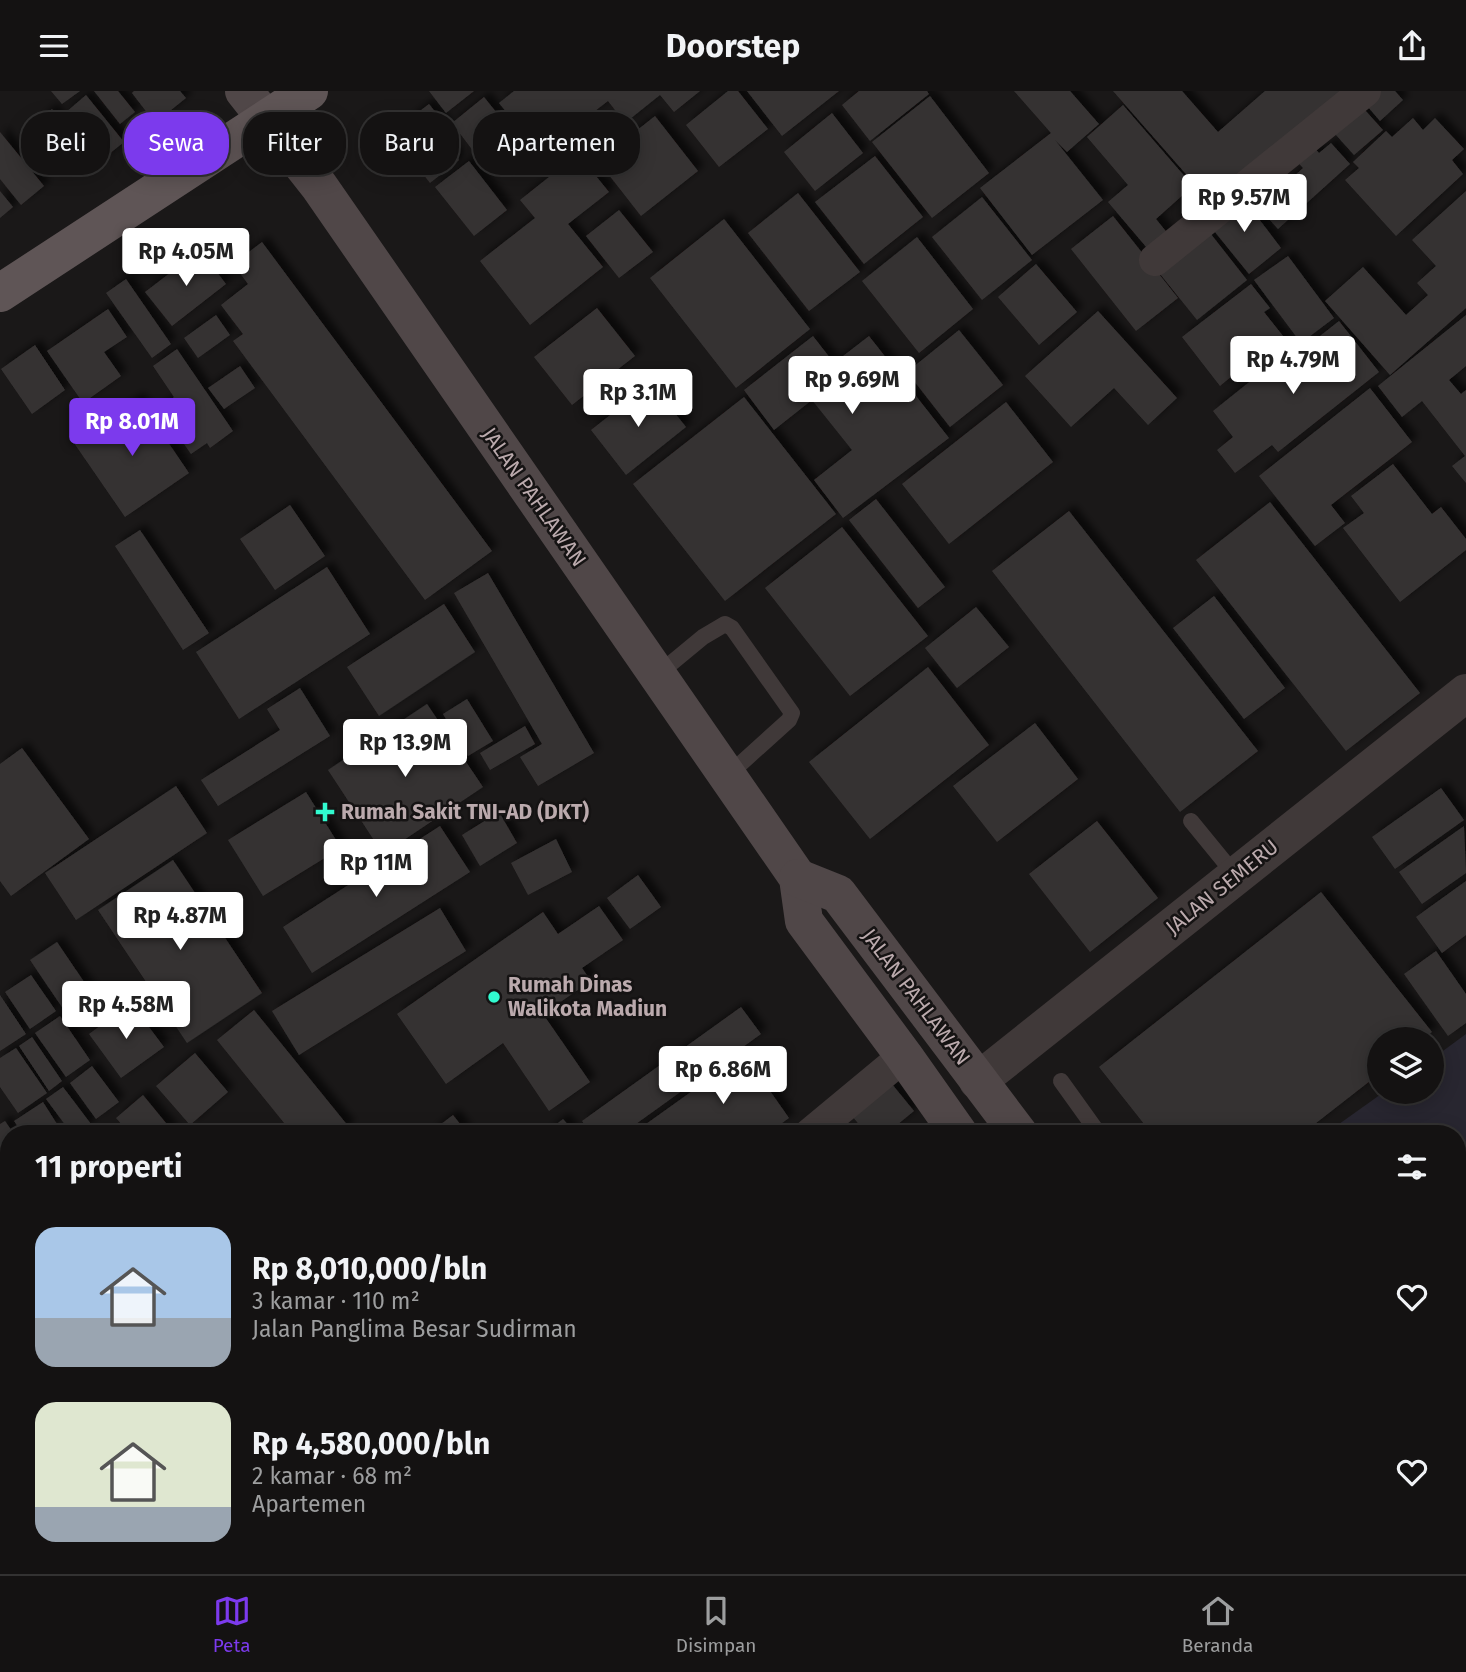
<!DOCTYPE html>
<html lang="id">
<meta charset="utf-8">
<style>
body{margin:0;font-family:"Fira Sans",sans-serif;background:#212020;color:#f1f3f6;height:100vh;display:flex;flex-direction:column;font-size:26px;white-space:nowrap}
*{box-sizing:border-box;margin:0}
p{font-size:23px;color:#9d9e9f}
.icon{flex:none;width:38px;height:38px;fill:none;stroke:currentColor;stroke-width:2;stroke-linecap:round;stroke-linejoin:round}
.map{position:relative;flex:1;overflow:hidden}
.panel{position:absolute;left:0px;top:1034px;width:1466px;height:450px;display:flex;flex-direction:column;background:#141212;border-radius:28px 28px 0 0;box-shadow:0 4px 18px #0003,0 0 0 2px #333232}
.panel>*{flex:none}
.top-card{position:absolute;left:21px;top:21px;width:700px;height:63px;display:flex;gap:14px}
.buttons{position:absolute;left:1367px;top:936px;display:grid;gap:14px}
.buttons a{display:grid;place-items:center;width:77px;height:77px;border-radius:50%;background:#141212;box-shadow:0 4px 18px #0003,0 0 0 2px #333232;font-size:35px}
.price{position:absolute;translate:-50% -60px;padding:0 16px;border-radius:7px;background:#fff;color:#222;font-size:23px;line-height:46px;filter:drop-shadow(0 2px 4px #0008)}
.price::after{content:'';position:absolute;left:50%;top:42px;width:21px;height:16px;margin-left:-10px;background:inherit;clip-path:polygon(0 0,100% 0,50% 100%)}
.price.active{background:#7c3aed;color:#fff}
ul{padding:0;list-style:none}
li{display:flex;align-items:center;gap:21px;height:175px;padding:0 35px}
li span{display:grid;place-items:center;flex:none;width:196px;height:140px;border-radius:21px;color:#555}
li>.icon{margin-inline-start:auto}
span .icon{width:84px;height:84px;fill:#fffc;stroke-width:1}
li b{font-size:30px}
h2{display:flex;justify-content:space-between;align-items:center;height:84px;padding:0 35px;font-size:30px}
.pill{padding:0 24px;border-radius:28px;background:#141212;box-shadow:0 4px 18px #0003,0 0 0 2px #333232;font-size:24px;line-height:63px}
.pill.active{background:#7c3aed;color:#fff}
header{display:flex;justify-content:space-between;align-items:center;height:91px;padding:0 35px;background:#141212;font-size:32px;font-weight:700}
.tab-bar{display:flex;justify-content:space-around;align-items:center;height:98px;border-top:2px solid #333232;background:#141212;font-size:19px;color:#9d9e9f}
.tab-bar a{display:grid;justify-items:center;gap:4px}
.tab-bar .active{color:#7c3aed}
.map>svg:first-child{display:block}
</style>
<header><svg class="icon" aria-label="menu" viewBox="0 0 24 24"><path d="M4 6h16M4 12h16M4 18h16"/></svg>Doorstep<svg class="icon" aria-label="share" viewBox="0 0 24 24"><path d="M12 15V3M7 8l5-5 5 5M5 13v7h14v-7"/></svg></header>
<div class="map">
<svg width="1466" height="1483" viewBox="0 0 1466 1483">
<defs>
<filter id="shadow"><feDropShadow dx="6" dy="-6" stdDeviation="3.5" flood-color="#0009"/></filter>
</defs>
<rect width="100%" height="100%" fill="#1a1818"/>
<polygon fill="#282630" points="1466,943 1466,1086 1458,1092 1458,1043 1325,1043 1384,1001 1432,1001 1432,968"/>
<g fill="#363333" filter="url(#shadow)">
<polygon points="51,0 80,0 62,13"/>
<polygon points="94,0 118,0 135,21 120,33"/>
<polygon points="134,0 180,0 186,7 155,32 132,2"/>
<polygon points="429,0 474,0 446,22"/>
<polygon points="514,0 700,0 674,21 660,4 625,32 608,10 569,40 554,21 525,44 499,12"/>
<polygon points="728,0 738,0 768,38 719,76 686,34"/>
<polygon points="747,0 839,0 782,45"/>
<polygon points="859,0 927,0 929,3 870,50 842,14"/>
<polygon points="1014,0 1070,0 1099,33 1067,61 1055,49 1103,109 1032,164 980,97 1051,42"/>
<polygon points="1113,0 1182,0 1218,41 1265,0 1360,0 1214,115"/>
<polygon points="1371,0 1395,0 1403,9 1380,30 1362,9"/>
<polygon points="86,4 124,51 103,68 65,22"/>
<polygon points="930,5 989,82 932,127 872,51"/>
<polygon points="484,6 513,42 480,69 452,32"/>
<polygon points="1355,8 1383,39 1354,64 1327,34"/>
<polygon points="429,13 453,43 405,82 393,67 408,55 395,39"/>
<polygon points="1123,14 1193,95 1156,128 1173,149 1153,164 1108,111 1128,94 1087,46"/>
<polygon points="52,18 91,67 75,79 38,30"/>
<polygon points="832,22 863,62 815,100 784,61"/>
<polygon points="655,25 698,80 641,125 598,70"/>
<polygon points="1413,27 1423,39 1435,27 1464,58 1452,69 1463,83 1396,145 1345,89 1359,77 1353,71 1386,40 1392,46"/>
<polygon points="0,41 44,95 21,114 0,88"/>
<polygon points="1308,49 1319,62 1331,52 1350,73 1278,138 1259,117 1303,77 1291,64"/>
<polygon points="448,55 459,69 430,92 419,78"/>
<polygon points="578,63 609,101 568,133 603,176 530,234 480,170 535,127 520,109"/>
<polygon points="875,65 923,126 864,173 815,111"/>
<polygon points="469,70 507,119 474,145 435,96"/>
<polygon points="0,100 13,116 0,127"/>
<polygon points="1466,100 1466,217 1390,284 1325,210 1363,176 1406,224 1428,204 1417,192 1436,175 1412,149"/>
<polygon points="798,102 860,181 809,220 748,142"/>
<polygon points="1240,103 1281,157 1249,183 1206,130"/>
<polygon points="982,106 1032,169 982,209 932,146"/>
<polygon points="619,119 653,161 619,187 586,145"/>
<polygon points="1113,125 1178,207 1136,240 1071,158"/>
<polygon points="724,128 810,238 736,297 650,187"/>
<polygon points="1203,133 1247,189 1197,229 1152,173"/>
<polygon points="917,146 973,218 919,262 862,190"/>
<polygon points="262,151 492,460 425,509 233,250 243,243 221,214 248,193 233,173"/>
<polygon points="200,159 226,193 172,235 145,201"/>
<polygon points="1288,165 1334,227 1301,252 1254,189"/>
<polygon points="1036,173 1077,221 1039,254 998,206"/>
<polygon points="126,188 171,253 152,267 106,202"/>
<polygon points="1251,193 1270,217 1264,221 1291,255 1253,285 1244,275 1220,295 1182,246"/>
<polygon points="597,217 635,265 572,314 534,266"/>
<polygon points="108,218 127,246 104,261 121,285 83,312 47,260"/>
<polygon points="1098,220 1177,307 1148,334 1114,297 1071,336 1025,285"/>
<polygon points="216,224 230,244 198,267 184,247"/>
<polygon points="1466,224 1466,275 1449,289 1461,303 1466,299 1466,392 1452,375 1465,365 1422,310 1402,326 1378,295"/>
<polygon points="1339,230 1379,281 1278,361 1272,354 1235,382 1217,359 1233,346 1213,320 1268,276 1273,282"/>
<polygon points="959,239 1003,294 950,336 907,281"/>
<polygon points="813,245 834,272 869,245 949,347 843,427 814,389 852,359 812,309 774,339 744,299"/>
<polygon points="35,254 65,299 32,323 1,278"/>
<polygon points="177,258 233,340 210,357 207,352 191,363 159,317 174,306 153,275"/>
<polygon points="240,275 255,297 224,318 208,297"/>
<polygon points="651,292 686,336 626,384 591,339"/>
<polygon points="1370,297 1412,351 1331,414 1345,432 1315,455 1259,385"/>
<polygon points="744,306 836,423 725,510 633,393"/>
<polygon points="138,307 189,382 125,426 74,352"/>
<polygon points="1006,311 1053,371 949,453 902,393"/>
<polygon points="1393,373 1432,423 1441,416 1466,448 1466,459 1400,511 1343,437 1364,422 1351,405"/>
<polygon points="876,408 945,496 918,517 849,429"/>
<polygon points="1270,411 1420,602 1346,660 1196,469"/>
<polygon points="290,414 325,465 275,499 240,448"/>
<polygon points="1069,420 1258,660 1180,721 992,480"/>
<polygon points="842,436 928,545 850,605 765,497"/>
<polygon points="140,439 209,542 183,559 115,455"/>
<polygon points="327,476 370,543 239,628 196,561"/>
<polygon points="488,482 594,662 538,695 520,666 542,653 454,502"/>
<polygon points="1214,505 1285,597 1244,628 1173,537"/>
<polygon points="444,513 475,561 379,625 347,576"/>
<polygon points="976,516 1009,556 957,597 925,557"/>
<polygon points="928,576 989,654 870,748 809,671"/>
<polygon points="300,597 330,645 218,715 201,689 280,639 267,618"/>
<polygon points="467,608 493,650 468,665 443,623"/>
<polygon points="427,613 483,696 383,763 328,679"/>
<polygon points="1035,632 1078,688 997,751 953,695"/>
<polygon points="525,635 535,653 490,679 480,662"/>
<polygon points="22,657 89,748 11,805 0,790 0,673"/>
<polygon points="176,695 207,742 76,829 45,782"/>
<polygon points="1441,697 1464,729 1395,778 1372,746"/>
<polygon points="306,701 341,757 263,805 228,749"/>
<polygon points="499,721 517,752 480,775 462,744"/>
<polygon points="1097,730 1158,807 1090,861 1029,783"/>
<polygon points="440,735 470,781 312,882 283,836"/>
<polygon points="1464,735 1466,782 1422,813 1399,781"/>
<polygon points="556,748 572,781 528,804 511,772"/>
<polygon points="173,769 262,902 187,952 98,819"/>
<polygon points="638,784 661,816 630,838 607,807"/>
<polygon points="1466,790 1466,844 1442,862 1416,826"/>
<polygon points="1321,801 1432,941 1422,948 1379,948 1379,983 1302,1043 1152,1043 1099,976"/>
<polygon points="599,815 623,849 582,877 591,890 543,923 590,991 549,1020 503,952 446,993 397,923 543,821 558,843"/>
<polygon points="440,817 466,860 299,964 272,920"/>
<polygon points="57,851 95,907 68,925 30,869"/>
<polygon points="1436,860 1466,903 1466,932 1448,945 1404,883"/>
<polygon points="31,884 56,920 30,938 5,901"/>
<polygon points="0,904 26,943 0,960"/>
<polygon points="131,912 164,956 121,987 89,943"/>
<polygon points="741,916 761,943 622,1043 591,1043 582,1030"/>
<polygon points="254,919 349,1036 341,1043 293,1043 217,949"/>
<polygon points="60,925 90,969 66,986 35,942"/>
<polygon points="32,946 62,990 49,1000 19,955"/>
<polygon points="16,957 47,1002 18,1022 0,996 0,967"/>
<polygon points="195,962 228,1001 190,1034 156,995"/>
<polygon points="744,963 789,1027 767,1043 632,1043"/>
<polygon points="92,975 119,1011 96,1028 70,992"/>
<polygon points="887,987 914,1020 886,1043 867,1043 847,1019"/>
<polygon points="63,996 91,1033 77,1043 72,1043 46,1008"/>
<polygon points="143,1004 175,1043 130,1043 116,1027"/>
<polygon points="43,1011 57,1033 41,1043 23,1043 14,1030"/>
<polygon points="453,1024 468,1043 428,1043"/>
<polygon points="563,1028 576,1043 544,1043"/>
<polygon points="5,1030 14,1043 9,1043 9,1049 0,1055 0,1033"/>
<polygon points="9,1052 9,1083 0,1089 0,1058"/>
<polygon points="5,1088 9,1094 9,1124 0,1129 0,1091"/>
<polygon points="9,1129 9,1160 0,1146 0,1134"/>
<polygon points="1466,1143 1466,1283 1458,1272 1458,1150"/>
<polygon points="9,1171 9,1202 0,1208 0,1177"/>
<polygon points="9,1211 9,1238 0,1226 0,1218"/>
<polygon points="1466,1338 1466,1381 1458,1370 1458,1344"/>
<polygon points="9,1351 9,1399 1,1405 0,1358"/>
<polygon points="0,1415 9,1426 9,1445 0,1453"/>
<polygon points="9,1451 9,1475 54,1475 61,1483 0,1483 0,1458"/>
<polygon points="108,1475 135,1475 142,1483 100,1483"/>
<polygon points="296,1475 341,1475 330,1483 301,1483"/>
<polygon points="358,1475 490,1475 493,1483 360,1483"/>
<polygon points="506,1475 542,1475 530,1483 511,1483"/>
<polygon points="635,1475 679,1475 685,1483 625,1483"/>
<polygon points="701,1475 740,1475 745,1482 696,1483 694,1481"/>
<polygon points="757,1475 801,1475 792,1483 764,1483"/>
<polygon points="1043,1475 1142,1475 1148,1483 1033,1483"/>
</g>
<g fill="none" stroke-linecap="round" stroke-linejoin="round">
<g stroke="#403939" stroke-width="16">
<polyline points="657,584 703,546 725,533 732,537 792,622 789,629 727,685"/>
<polyline points="1191,730 1236,785"/>
<polyline points="1061,990 1099,1043"/>
<polyline points="1458,1108 1466,1102"/>
<polyline points="1445,1475 1454,1483"/>
<polyline points="1357,1483 1366,1475"/>
</g>
<g stroke="#403939" stroke-width="32">
<polyline points="1155,169 1365,0"/>
<polyline points="810,1043 904,965"/>
<polyline points="0,1278 9,1288"/>
</g>
<polyline stroke="#403939" stroke-width="38" points="978,990 1466,602"/>
<g stroke="#504748" stroke-width="38">
<polyline points="244,0 319,95 798,787 804,830 904,965 959,1043"/>
<polyline points="798,787 838,803 1019,1043"/>
<polyline points="1288,1475 1299,1483"/>
<polyline points="924,1483 934,1475"/>
</g>
<polyline stroke="#5f5556" stroke-width="38" points="0,202 309,0"/>
</g>
<g fill="#31facf" stroke="#151313" stroke-width="2.5">
<path d="M321.5 710.5h7v7h7v7h-7v7h-7v-7h-7v-7h7z"/>
<circle cx="494" cy="906" r="7"/>
</g>
<g text-anchor="middle" dominant-baseline="central" stroke-width="5" stroke-linejoin="round" paint-order="stroke">
<g font-size="21" fill="#bbaaad" stroke="#151313">
<text transform="translate(534 406) rotate(55)">JALAN PAHLAWAN</text>
<text transform="translate(1222 796) rotate(-39)">JALAN SEMERU</text>
<text transform="translate(916 906) rotate(53)">JALAN PAHLAWAN</text>
</g>
<g font-size="21" font-weight="bold" fill="#bbaaad" stroke="#151313" text-anchor="start">
<text x="341" y="721">Rumah Sakit TNI-AD (DKT)</text>
<text x="508" y="894">Rumah Dinas<tspan x="508" dy="24">Walikota Madiun</tspan></text>
</g>
</g>
</svg>
<div class="buttons">
<a><svg class="icon" aria-label="layers" viewBox="0 0 24 24"><path d="M12 4l9 5-9 5-9-5zM3 14l9 5 9-5"/></svg></a>
</div>
<b class="price" style="left:1244px;top:143px">Rp 9.57M</b>
<b class="price" style="left:186px;top:197px">Rp 4.05M</b>
<b class="price" style="left:1293px;top:305px">Rp 4.79M</b>
<b class="price" style="left:852px;top:325px">Rp 9.69M</b>
<b class="price" style="left:638px;top:338px">Rp 3.1M</b>
<b class="price active" style="left:132px;top:367px">Rp 8.01M</b>
<b class="price" style="left:405px;top:688px">Rp 13.9M</b>
<b class="price" style="left:376px;top:808px">Rp 11M</b>
<b class="price" style="left:180px;top:861px">Rp 4.87M</b>
<b class="price" style="left:126px;top:950px">Rp 4.58M</b>
<b class="price" style="left:723px;top:1015px">Rp 6.86M</b>
<div class="top-card">
<a class="pill">Beli</a>
<a class="pill active">Sewa</a>
<a class="pill">Filter</a>
<a class="pill">Baru</a>
<a class="pill">Apartemen</a>
</div>
<section class="panel">
<h2>11 properti<svg class="icon" aria-label="filters" viewBox="0 0 24 24"><path d="M4 7h16M4 17h16"/><circle cx="9" cy="7" r="2"/><circle cx="15" cy="17" r="2"/></svg></h2>
<ul>
<li><span style="background:linear-gradient(#a9c7e8 65%,#9aa5b1 0)"><svg class="icon" aria-label="home" viewBox="0 0 24 24"><path d="M3 11l9-7 9 7M6 9v11h12V9"/></svg></span><div><b>Rp 8,010,000/bln</b><p>3 kamar · 110 m²</p><p>Jalan Panglima Besar Sudirman</p></div><svg class="icon" aria-label="heart" viewBox="0 0 24 24"><path d="M12 20l-8-8c-3-5 5-10 8-4 3-6 11-1 8 4z"/></svg></li>
<li><span style="background:linear-gradient(#dfe7d0 75%,#9aa5b1 0)"><svg class="icon" aria-label="home" viewBox="0 0 24 24"><path d="M3 11l9-7 9 7M6 9v11h12V9"/></svg></span><div><b>Rp 4,580,000/bln</b><p>2 kamar · 68 m²</p><p>Apartemen</p></div><svg class="icon" aria-label="heart" viewBox="0 0 24 24"><path d="M12 20l-8-8c-3-5 5-10 8-4 3-6 11-1 8 4z"/></svg></li>
</ul>
</section>
</div>
<nav class="tab-bar">
<a class="active"><svg class="icon" aria-label="map" viewBox="0 0 24 24"><path d="M3 6l6-2 6 2 6-2v14l-6 2-6-2-6 2zM9 4v14M15 6v14"/></svg>Peta</a>
<a><svg class="icon" aria-label="saved" viewBox="0 0 24 24"><path d="M7 4h10v16l-5-4-5 4z"/></svg>Disimpan</a>
<a><svg class="icon" aria-label="home" viewBox="0 0 24 24"><path d="M3 11l9-7 9 7M6 9v11h12V9"/></svg>Beranda</a>
</nav>
